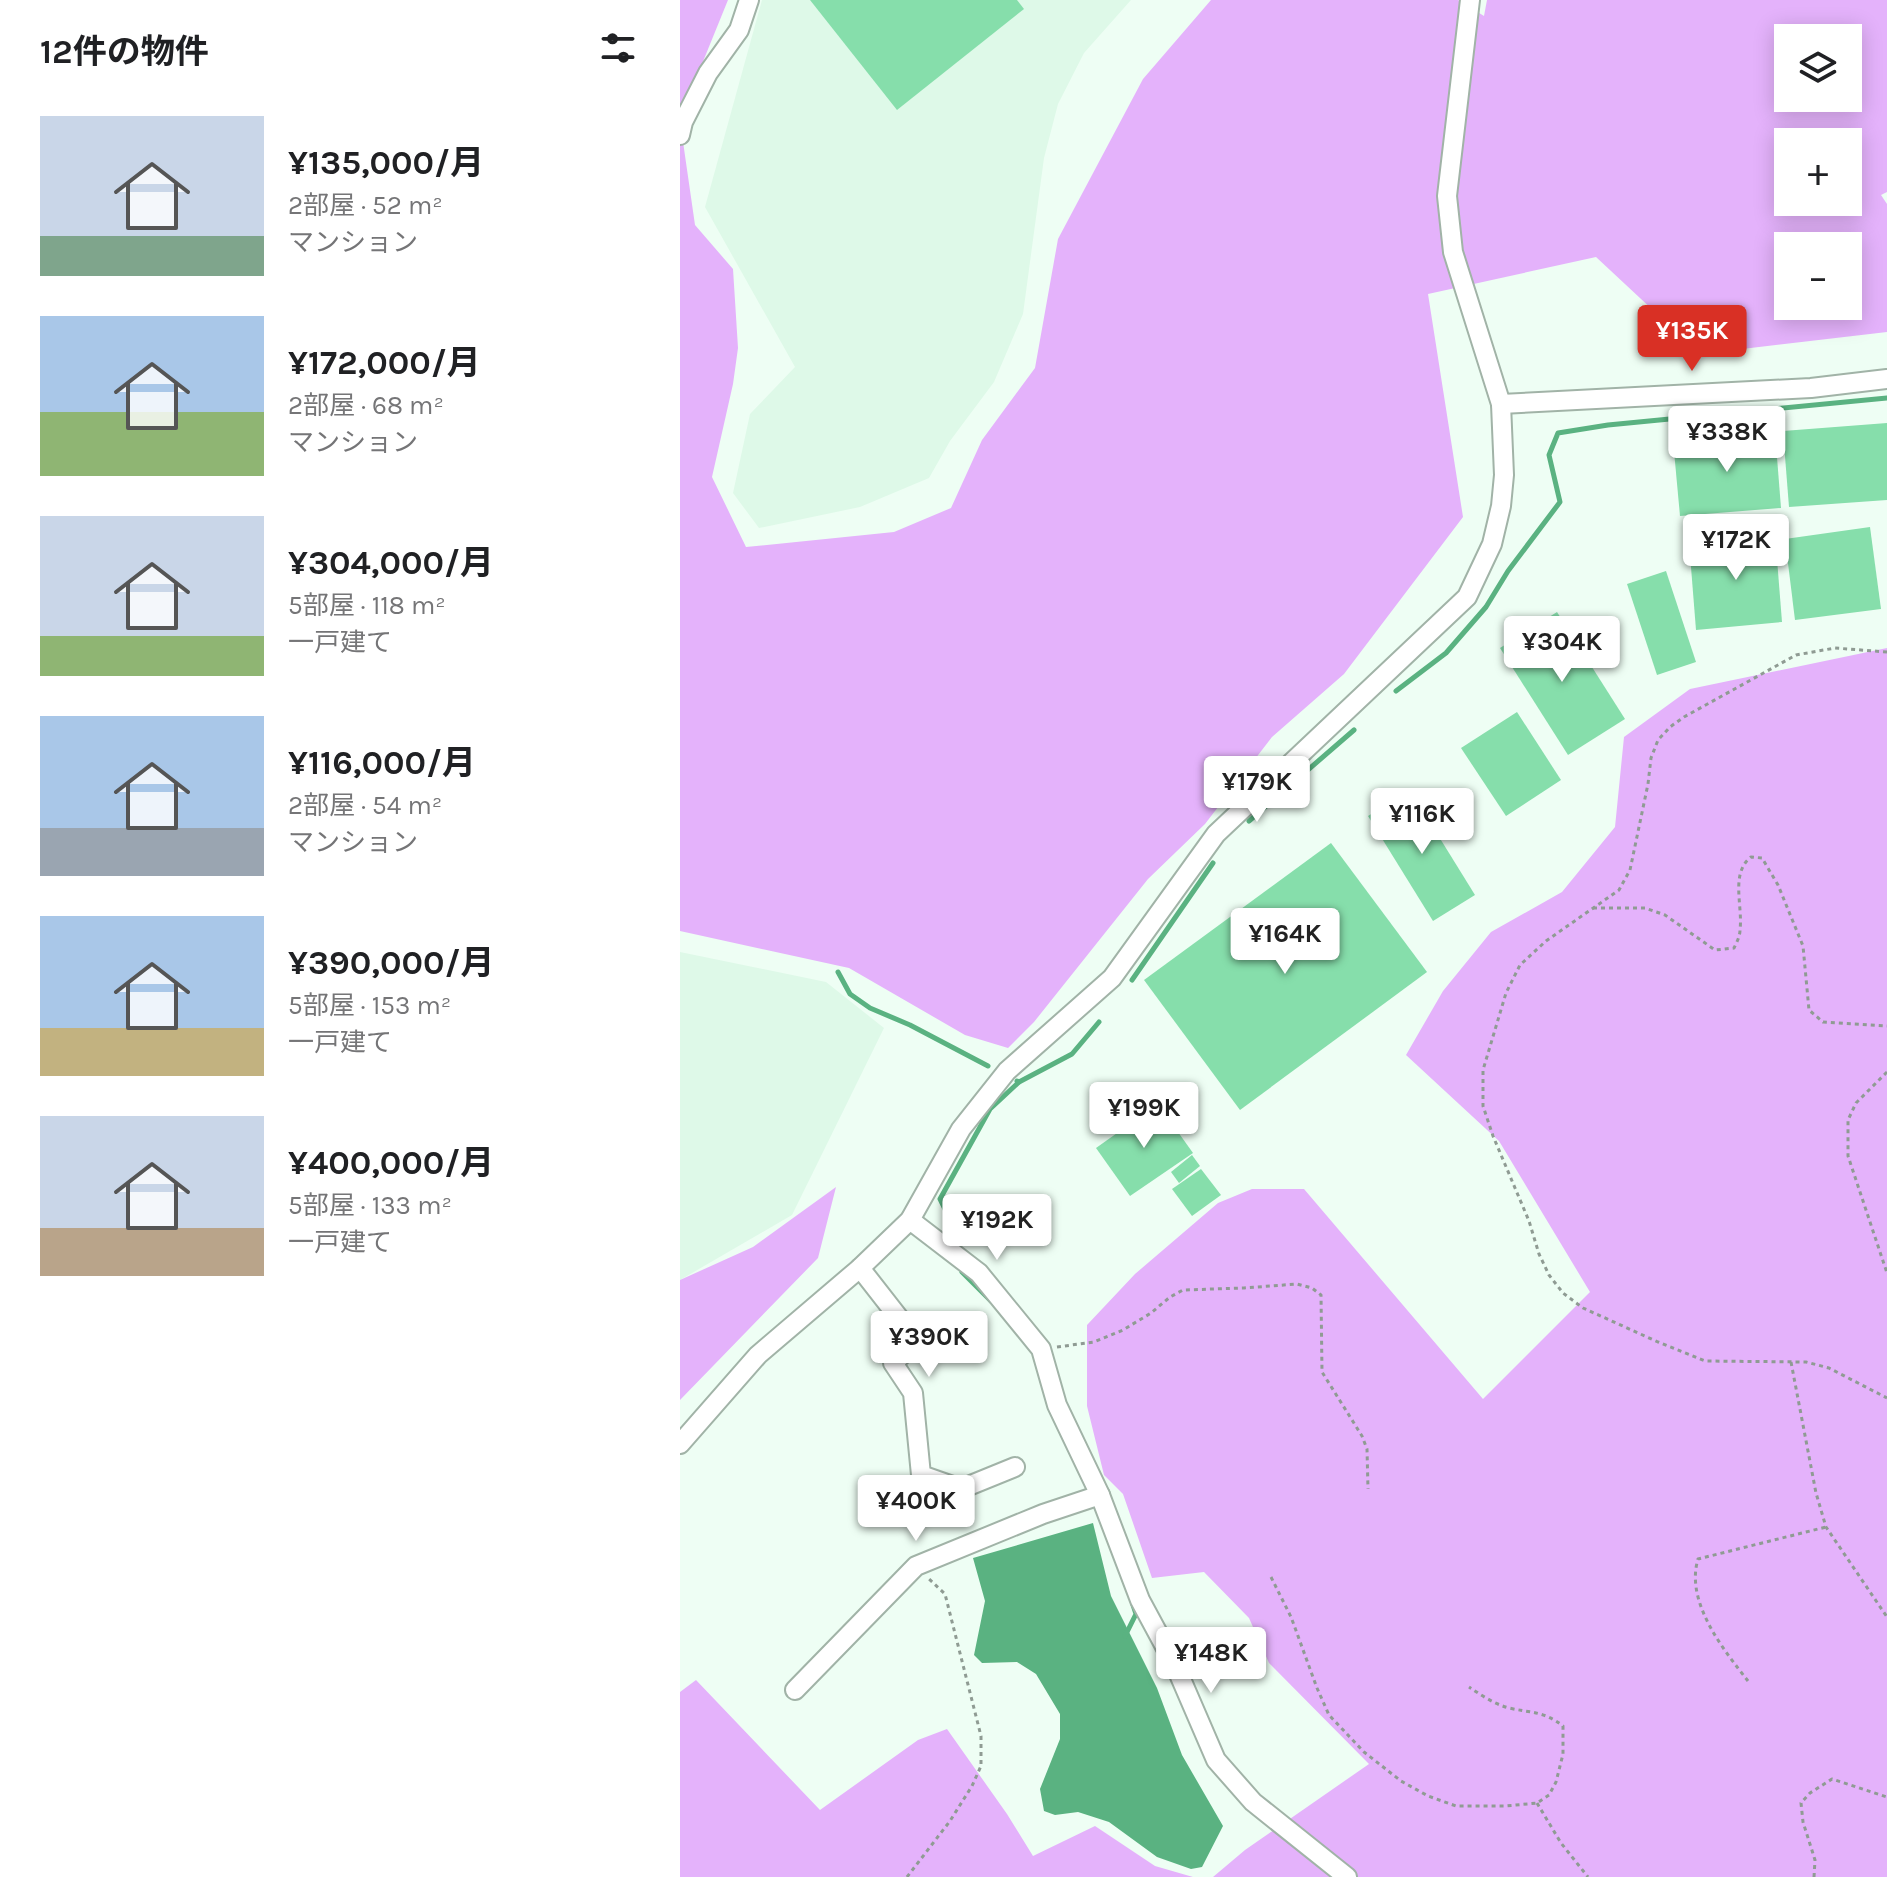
<!DOCTYPE html>
<html lang="ja">
<meta charset="utf-8">
<style>
body{margin:0;font-family:Karla,"Noto Sans JP",sans-serif;background:#f2f2f2;color:#202124;height:100vh;display:flex;flex-direction:column;font-size:30px;white-space:nowrap}
*{box-sizing:border-box;margin:0}
p{font-size:26px;color:#757577}
.icon{flex:none;width:44px;height:44px;fill:none;stroke:currentColor;stroke-width:2;stroke-linecap:round;stroke-linejoin:round}
.map{position:relative;flex:1;overflow:hidden}
.side{display:flex;flex-direction:column;background:#fff;width:680px}
.side>*{flex:none}
.buttons{position:absolute;left:1094px;top:24px;display:grid;gap:16px}
.buttons a{display:grid;place-items:center;width:88px;height:88px;border-radius:0px;background:#fff;box-shadow:0 4px 20px #0003;font-size:40px}
.price{position:absolute;translate:-50% -68px;padding:0 18px;border-radius:8px;background:#fff;color:#222;font-size:26px;line-height:52px;filter:drop-shadow(0 2px 4px #0008)}
.price::after{content:'';position:absolute;left:50%;top:48px;width:24px;height:18px;margin-left:-12px;background:inherit;clip-path:polygon(0 0,100% 0,50% 100%)}
.price.on{background:#d93025;color:#fff}
ul{padding:0;list-style:none}
li{display:flex;align-items:center;gap:24px;height:200px;padding:0 40px}
li span{display:grid;place-items:center;flex:none;width:224px;height:160px;border-radius:0px;color:#555}
li>.icon{margin-inline-start:auto}
span .icon{width:96px;height:96px;fill:#fffc;stroke-width:1}
li b{font-size:34px}
h2{display:flex;justify-content:space-between;align-items:center;height:96px;padding:0 40px;font-size:34px}
main{display:flex;flex:1;min-height:0}
.map>svg:first-child{display:block}
</style>
<main>
<section class="side">
<h2>12件の物件<svg class="icon" aria-label="filters" viewBox="0 0 24 24"><path d="M4 7h16M4 17h16"/><circle cx="9" cy="7" r="2"/><circle cx="15" cy="17" r="2"/></svg></h2>
<ul>
<li><span style="background:linear-gradient(#c9d6e8 75%,#7fa58c 0)"><svg class="icon" aria-label="home" viewBox="0 0 24 24"><path d="M3 11l9-7 9 7M6 9v11h12V9"/></svg></span><div><b>¥135,000/月</b><p>2部屋 · 52 m²</p><p>マンション</p></div></li>
<li><span style="background:linear-gradient(#a9c7e8 60%,#8fb573 0)"><svg class="icon" aria-label="home" viewBox="0 0 24 24"><path d="M3 11l9-7 9 7M6 9v11h12V9"/></svg></span><div><b>¥172,000/月</b><p>2部屋 · 68 m²</p><p>マンション</p></div></li>
<li><span style="background:linear-gradient(#c9d6e8 75%,#8fb573 0)"><svg class="icon" aria-label="home" viewBox="0 0 24 24"><path d="M3 11l9-7 9 7M6 9v11h12V9"/></svg></span><div><b>¥304,000/月</b><p>5部屋 · 118 m²</p><p>一戸建て</p></div></li>
<li><span style="background:linear-gradient(#a9c7e8 70%,#9aa5b1 0)"><svg class="icon" aria-label="home" viewBox="0 0 24 24"><path d="M3 11l9-7 9 7M6 9v11h12V9"/></svg></span><div><b>¥116,000/月</b><p>2部屋 · 54 m²</p><p>マンション</p></div></li>
<li><span style="background:linear-gradient(#a9c7e8 70%,#c2b280 0)"><svg class="icon" aria-label="home" viewBox="0 0 24 24"><path d="M3 11l9-7 9 7M6 9v11h12V9"/></svg></span><div><b>¥390,000/月</b><p>5部屋 · 153 m²</p><p>一戸建て</p></div></li>
<li><span style="background:linear-gradient(#c9d6e8 70%,#b9a48a 0)"><svg class="icon" aria-label="home" viewBox="0 0 24 24"><path d="M3 11l9-7 9 7M6 9v11h12V9"/></svg></span><div><b>¥400,000/月</b><p>5部屋 · 133 m²</p><p>一戸建て</p></div></li>
</ul>
</section>
<div class="map">
<svg width="1207" height="1877" viewBox="0 0 1207 1877">
<rect width="100%" height="100%" fill="#eefef4"/>
<g fill="#def9e8">
<polygon points="82,0 451,0 404,53 378,104 364,158 343,314 314,382 270,441 249,478 180,507 79,528 53,493 70,414 115,367 25,207"/>
<polygon points="0,952 146,982 204,1028 112,1215 0,1280"/>
</g>
<g fill="#e4b2fb" fill-rule="evenodd">
<polygon points="0,0 48,0 0,118"/>
<path d="M531 0H778L804 16 807 0H1207V192L1201 195 1207 204V332L1020 354 916 257 748 294 783 517 664 674 592 737 525 824 468 879 354 1022 328 1048 285 1035 169 968 0 931V121L15 225 53 269 58 348 53 384 32 477 66 547 214 532 271 508 302 440 355 368 378 239 463 79ZM1108 38H1168V98H1108ZM1108 142H1168V202H1108ZM1108 246H1168V306H1108Z"/>
<polygon points="1207,648 1207,1877 533,1877 565,1850 689,1764 589,1663 569,1618 524,1572 472,1578 443,1494 424,1475 407,1406 407,1325 455,1274 538,1203 572,1189 624,1189 803,1399 910,1292 819,1141 726,1055 763,991 811,932 882,892 935,827 944,737 1010,689"/>
<polygon points="156,1187 138,1258 0,1400 0,1280 73,1247"/>
<polygon points="16,1680 140,1810 238,1740 267,1729 327,1814 353,1856 415,1826 475,1866 513,1877 0,1877 0,1692"/>
</g>
<polygon fill="#5ab281" points="413,1523 431,1596 477,1688 502,1755 543,1826 522,1867 511,1869 477,1857 429,1822 398,1812 375,1815 364,1811 360,1789 380,1739 380,1714 356,1674 337,1662 302,1663 294,1655 305,1601 293,1558"/>
<g fill="none" stroke-linecap="round" stroke-linejoin="round">
<g stroke="#5ab281" stroke-width="5">
<polyline points="716,691 766,653 806,607 828,571 880,502 869,455 878,433 928,425 1207,398"/>
<polyline points="569,821 674,730"/>
<polyline points="158,972 170,994 190,1008 230,1025 308,1066"/>
<polyline points="452,980 533,863"/>
<polyline points="337,1081 339,1082 392,1054 419,1022"/>
<polyline points="278,1243 276,1232 260,1199 310,1109 339,1082"/>
<polyline points="282,1272 311,1301"/>
<polyline points="445,1636 456,1614 453,1605"/>
</g>
</g>
<g fill="#86deab">
<polygon points="130,0 337,0 344,9 217,110"/>
<polygon points="1207,423 1207,500 1109,507 1103,431"/>
<polygon points="1095,432 1101,508 1000,516 993,440"/>
<polygon points="1190,527 1201,609 1115,620 1105,539"/>
<polygon points="1095,534 1102,622 1016,630 1009,542"/>
<polygon points="986,571 1016,662 977,675 947,584"/>
<polygon points="877,612 945,719 888,755 820,648"/>
<polygon points="837,712 881,780 826,816 781,748"/>
<polygon points="730,790 795,895 753,921 688,816"/>
<polygon points="651,843 747,972 560,1110 464,980"/>
<polygon points="478,1104 513,1153 450,1196 416,1148"/>
<polygon points="512,1155 520,1166 499,1183 491,1172"/>
<polygon points="521,1169 541,1195 512,1216 492,1189"/>
</g>
<g fill="none" stroke-linecap="round" stroke-linejoin="round">
<defs>
<g id="minor">
<polyline points="0,135 3,122 28,73 59,30 69,0"/>
<polyline points="821,404 1131,388 1207,379"/>
<polyline points="230,1220 299,1273 361,1349 377,1405 420,1495 460,1600 495,1665 536,1760 573,1802 667,1877"/>
<polyline points="180,1268 237,1341 213,1363 233,1393 241,1475 281,1489 335,1467"/>
<polyline points="0,1444 78,1355 180,1268 230,1220 281,1129 327,1071 432,978 536,834 787,597 812,544 821,506 824,475 821,404 773,252 767,196 790,0"/>
<polyline points="115,1690 236,1566 363,1514 420,1495"/>
</g>
</defs>
<use href="#minor" stroke="#a1b3a7" stroke-width="22"/>
<g stroke="#8f9b93" stroke-width="3" stroke-dasharray="4 4" stroke-linecap="butt">
<polyline points="1207,652 1155,648 1116,655 1004,717 990,727 978,740 971,758 968,784 950,870 939,890 866,941 840,965 826,993 803,1070 803,1106 813,1136 849,1221 859,1254 869,1275 883,1293 903,1308 978,1342 1025,1361 1126,1362 1149,1368 1207,1398"/>
<path d="M913 908H965L985 915 1035 950 1054 948C1057 942 1060 936 1060 930 1063 906 1050 873 1071 857L1082 858 1098 885 1123 946 1129 1010 1143 1022 1207 1026"/>
<polyline points="1207,1072 1176,1103 1168,1120 1168,1156 1207,1273"/>
<polyline points="377,1347 414,1342 443,1330 471,1313 490,1297 503,1290 564,1288 617,1284 632,1288 641,1295 642,1372 682,1436 687,1449 688,1489"/>
<polyline points="1111,1362 1136,1493 1146,1527 1207,1617"/>
<path d="M591 1577 611 1617 637 1688 649 1715 684 1752 721 1781 748 1796 776 1806H825L857 1803 869 1795 876 1782 883 1754V1726C864 1711 851 1713 829 1708 814 1704 801 1695 789 1687"/>
<path d="M1068 1681C1043 1649 1005 1602 1018 1559L1146 1527"/>
<polyline points="857,1803 881,1843 908,1877"/>
<polyline points="227,1877 270,1821 292,1786 301,1766 301,1736 265,1594 249,1579"/>
<polyline points="1134,1877 1135,1860 1123,1822 1121,1803 1130,1793 1152,1779 1207,1797"/>
</g>
<use href="#minor" stroke="#fff" stroke-width="18"/>
</g>
</svg>
<div class="buttons">
<a><svg class="icon" aria-label="layers" viewBox="0 0 24 24"><path d="M12 4l9 5-9 5-9-5zM3 14l9 5 9-5"/></svg></a>
<a>+</a>
<a>−</a>
</div>
<b class="price on" style="left:1012px;top:373px">¥135K</b>
<b class="price" style="left:1047px;top:474px">¥338K</b>
<b class="price" style="left:1056px;top:582px">¥172K</b>
<b class="price" style="left:882px;top:684px">¥304K</b>
<b class="price" style="left:577px;top:824px">¥179K</b>
<b class="price" style="left:742px;top:856px">¥116K</b>
<b class="price" style="left:605px;top:976px">¥164K</b>
<b class="price" style="left:464px;top:1150px">¥199K</b>
<b class="price" style="left:317px;top:1262px">¥192K</b>
<b class="price" style="left:249px;top:1379px">¥390K</b>
<b class="price" style="left:236px;top:1543px">¥400K</b>
<b class="price" style="left:531px;top:1695px">¥148K</b>
</div>
</main>
